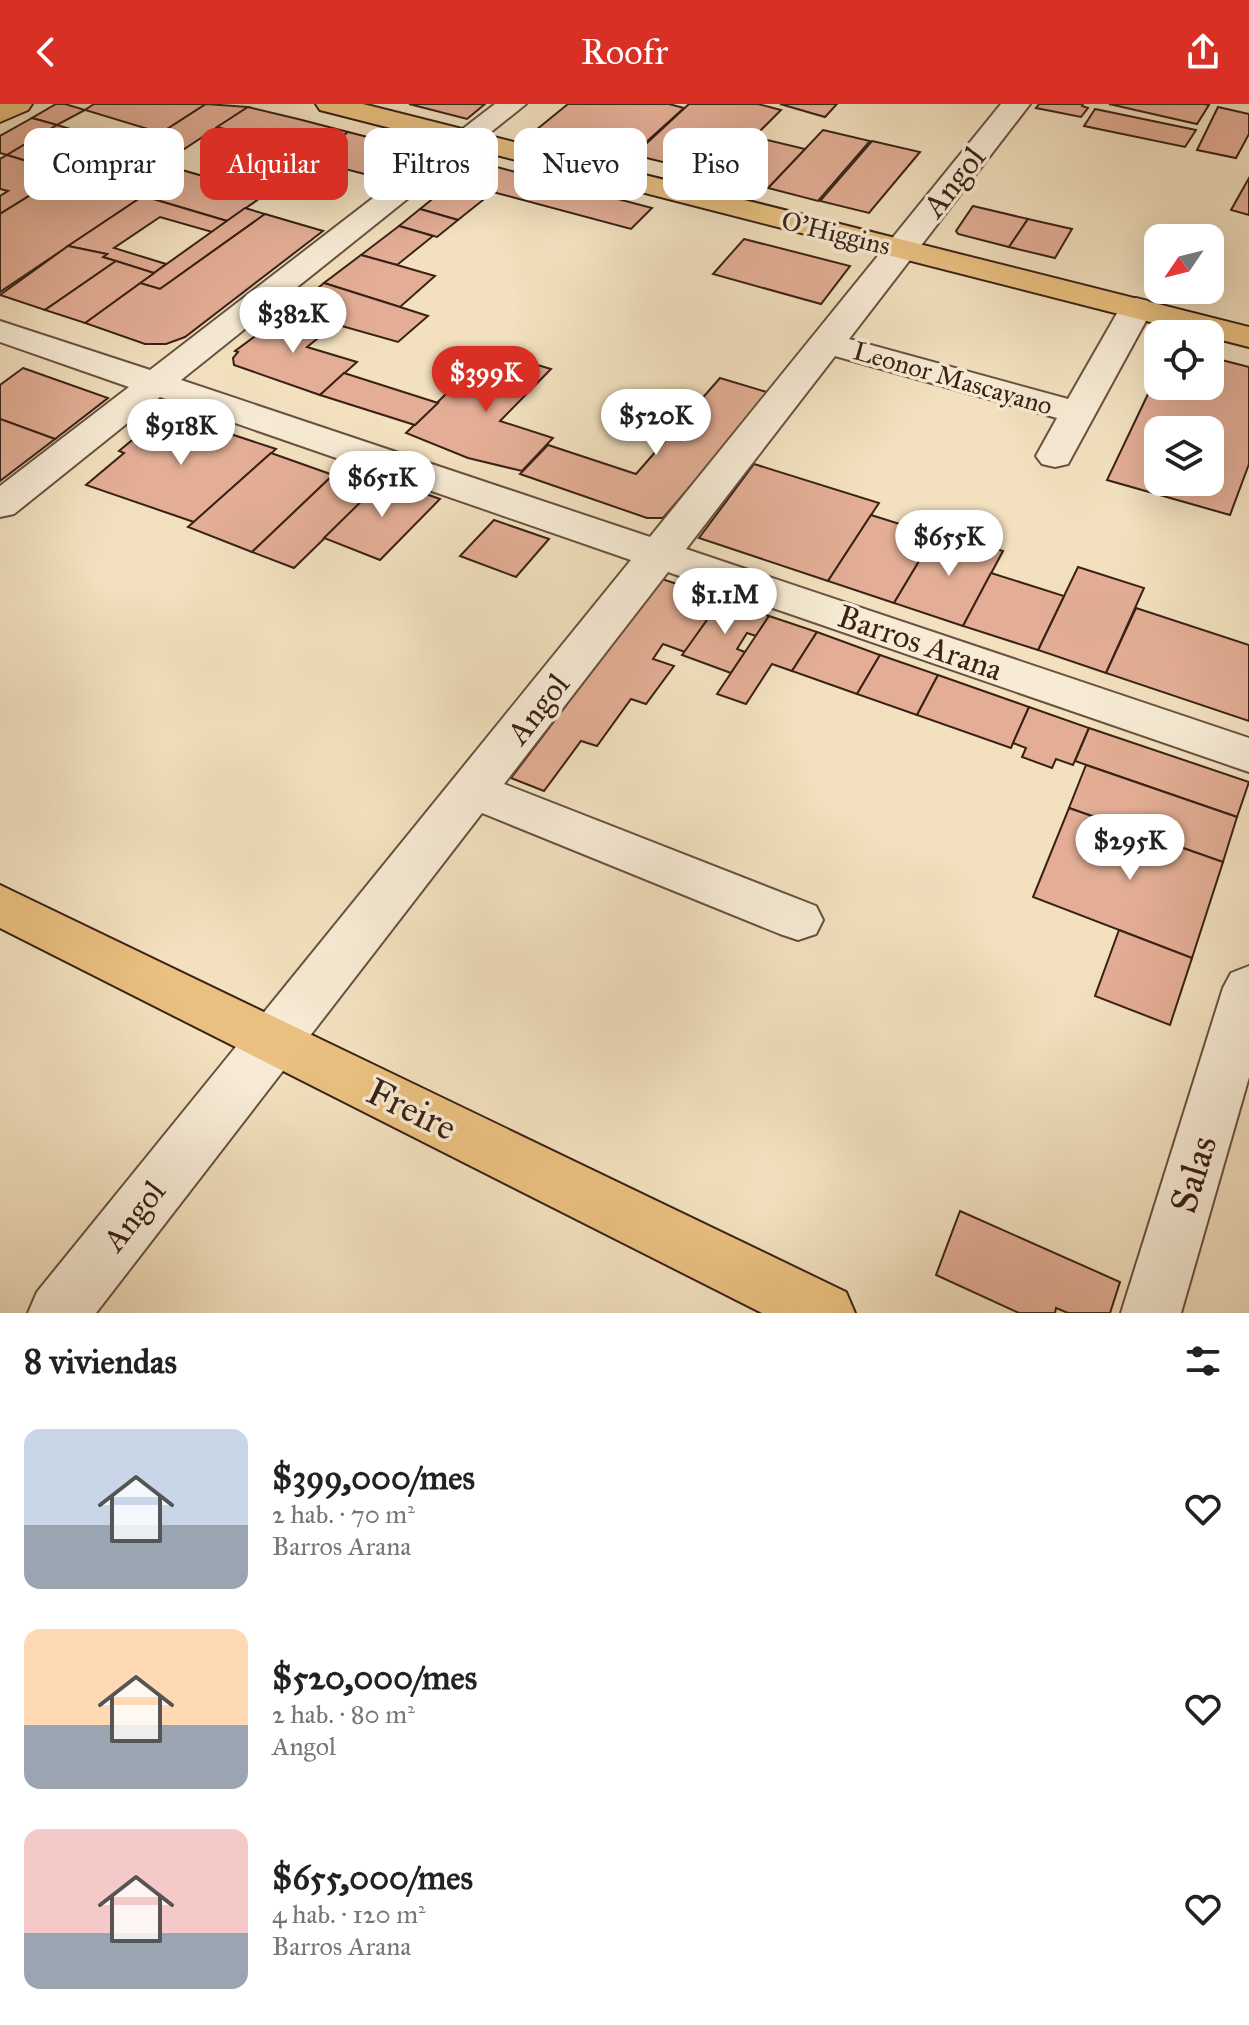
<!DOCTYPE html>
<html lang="es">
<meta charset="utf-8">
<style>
body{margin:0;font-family:"IM FELL Great Primer",serif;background:#f6f6f6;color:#222;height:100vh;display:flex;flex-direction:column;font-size:30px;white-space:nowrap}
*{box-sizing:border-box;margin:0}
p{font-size:26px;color:#767676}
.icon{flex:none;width:44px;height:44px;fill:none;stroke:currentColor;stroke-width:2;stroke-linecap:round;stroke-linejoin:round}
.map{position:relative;height:1209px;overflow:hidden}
.drawer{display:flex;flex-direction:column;background:#fff;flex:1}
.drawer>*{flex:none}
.top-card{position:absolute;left:24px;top:24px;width:800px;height:72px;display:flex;gap:16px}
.needle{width:52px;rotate:235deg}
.tools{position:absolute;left:1144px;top:120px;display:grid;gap:16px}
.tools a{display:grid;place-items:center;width:80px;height:80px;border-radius:16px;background:#fff;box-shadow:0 8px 32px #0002;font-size:40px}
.price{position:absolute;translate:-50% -68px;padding:0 18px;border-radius:28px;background:#fff;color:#222;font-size:26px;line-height:52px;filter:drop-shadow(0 2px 4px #0008)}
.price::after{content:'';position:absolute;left:50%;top:48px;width:24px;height:18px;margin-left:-12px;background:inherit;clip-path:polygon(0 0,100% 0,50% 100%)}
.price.on{background:#d93025;color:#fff}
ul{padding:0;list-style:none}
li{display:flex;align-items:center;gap:24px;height:200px;padding:0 24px}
li span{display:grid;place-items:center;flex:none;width:224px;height:160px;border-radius:16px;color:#555}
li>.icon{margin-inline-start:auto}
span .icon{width:96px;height:96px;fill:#fffc;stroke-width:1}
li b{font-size:34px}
h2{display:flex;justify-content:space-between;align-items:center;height:96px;padding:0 24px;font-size:34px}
.chip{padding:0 28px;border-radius:16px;background:#fff;box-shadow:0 8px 32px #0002;font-size:28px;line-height:72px}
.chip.on{background:#d93025;color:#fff}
header{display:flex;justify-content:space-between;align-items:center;height:104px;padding:0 24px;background:#d93025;color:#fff;font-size:36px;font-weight:600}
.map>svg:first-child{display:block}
</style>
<header><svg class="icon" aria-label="back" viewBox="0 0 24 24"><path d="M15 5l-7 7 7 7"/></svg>Roofr<svg class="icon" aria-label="share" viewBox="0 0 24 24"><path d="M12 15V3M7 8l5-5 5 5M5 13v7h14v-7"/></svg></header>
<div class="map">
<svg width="1249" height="1209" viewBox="0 0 1249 1209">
<rect width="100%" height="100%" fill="#f2e0be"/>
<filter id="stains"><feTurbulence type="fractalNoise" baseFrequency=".0025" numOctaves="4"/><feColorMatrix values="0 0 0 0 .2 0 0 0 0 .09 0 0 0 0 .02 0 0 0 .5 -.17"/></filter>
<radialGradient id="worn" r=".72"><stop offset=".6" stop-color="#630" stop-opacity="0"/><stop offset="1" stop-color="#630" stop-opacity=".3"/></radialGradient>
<g fill="#e3ae95" stroke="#3a2116" stroke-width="2" fill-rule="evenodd">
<polygon points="56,0 65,0 85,6 57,21 32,14"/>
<polygon points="94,0 206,0 161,29 85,6"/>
<polygon points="206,0 248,3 122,86 88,76"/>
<polygon points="409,0 485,0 467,15"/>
<polygon points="568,0 669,0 684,4 633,50 536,26"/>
<polygon points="689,0 758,0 781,6 716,71 634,51"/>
<polygon points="780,0 837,0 825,13"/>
<polygon points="1039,0 1083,0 1082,2 1088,4 1081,13 1036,4"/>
<polygon points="1109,0 1204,0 1209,1 1197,20"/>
<polygon points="248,3 298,15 348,28 320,50 217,23"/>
<polygon points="1218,3 1249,10 1249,30 1236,54 1197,46"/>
<polygon points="1095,5 1196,26 1185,43 1084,22"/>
<polygon points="32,14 57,21 7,51 0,49 0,32"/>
<polygon points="57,21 94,32 137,44 88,76 7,51"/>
<polygon points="823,26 870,37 818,97 768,84"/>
<polygon points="348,28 423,47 387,76 311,56"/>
<polygon points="755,33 805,45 768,84 717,72"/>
<polygon points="872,37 920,48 869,109 820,97"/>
<polygon points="7,51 66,69 0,110 0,92 8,87 0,85 0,55"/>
<polygon points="478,58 652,104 631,125 493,88 458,116 420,105"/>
<polygon points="161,60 266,90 227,117 122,86"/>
<polygon points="66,69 143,92 0,188 0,110"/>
<polygon points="1249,74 1249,111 1231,106"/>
<polygon points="143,92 227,117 212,128 160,113 114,144 166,160 154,169 103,153 107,150 68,142"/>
<polygon points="973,102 1028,115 1009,143 958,130 956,127"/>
<polygon points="245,104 265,110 160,185 140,179"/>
<polygon points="420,105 458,116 437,133 399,122"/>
<polygon points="265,110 323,127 185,233 166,240 145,240 85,219 140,179 160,185"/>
<polygon points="1028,115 1072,125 1055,154 1009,143"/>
<polygon points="399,122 433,132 397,161 361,151"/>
<polygon points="744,135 850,162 821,200 713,170"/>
<polygon points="68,142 107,150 103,153 116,157 45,206 0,191"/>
<polygon points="361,151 397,161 435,172 400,203 324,179"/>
<polygon points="116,157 154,169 85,219 45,206"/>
<polygon points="324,179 400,203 428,212 398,238 289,207"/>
<polygon points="289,207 333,222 307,243 357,258 320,291 234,261 233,254 238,248 235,247"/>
<polygon points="490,247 551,265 500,317 553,334 522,367 468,354 406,329"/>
<path d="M1210 253 1249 263V360L1230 411 1107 376 1158 269V282H1210ZM1158 326H1210V378H1158Z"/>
<polygon points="23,264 108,294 55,335 0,315 0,281"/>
<polygon points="344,269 438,299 415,321 320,291"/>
<polygon points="720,274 770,289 663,414 647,414 520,370 548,341 636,370"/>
<polygon points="168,313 182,314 276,345 194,418 86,381 124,349 119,347 154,318"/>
<polygon points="0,315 55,335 0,377"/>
<polygon points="271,349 333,371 252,448 188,423"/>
<polygon points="754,360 879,399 828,477 699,434"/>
<polygon points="333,371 374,386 294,464 252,448"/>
<polygon points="384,375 440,395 380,456 324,434"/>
<polygon points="871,411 935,431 894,499 828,477"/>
<polygon points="494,416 549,435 516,473 460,452"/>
<polygon points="937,427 1003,447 963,522 894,499"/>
<polygon points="1078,463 1144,484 1106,569 1038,546"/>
<polygon points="991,469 1064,492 1038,546 963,522"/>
<polygon points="662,475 722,495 685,548 663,540 653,555 674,562 646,600 631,595 597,642 581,637 544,687 511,674"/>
<polygon points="722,495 769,512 756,532 747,529 737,545 745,548 731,569 682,551"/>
<polygon points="1136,504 1249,541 1249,617 1106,569"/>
<polygon points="769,512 817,528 792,567 772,560 746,600 717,590"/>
<polygon points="817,528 880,551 857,590 792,567"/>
<polygon points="880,551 938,571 917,611 857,590"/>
<polygon points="938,571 1029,603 1011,644 917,611"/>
<polygon points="1029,603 1089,624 1073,661 1056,655 1052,664 1022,653 1026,644 1013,639"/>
<polygon points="1089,624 1249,678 1237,713 1075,657"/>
<polygon points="1086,661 1237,713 1223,758 1069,704"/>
<polygon points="1069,704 1223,758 1192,854 1033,793"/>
<polygon points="1119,826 1192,854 1170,921 1095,892"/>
<polygon points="960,1107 1120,1178 1110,1209 1068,1209 1056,1204 1055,1209 1019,1209 936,1171"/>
</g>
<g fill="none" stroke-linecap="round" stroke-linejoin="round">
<defs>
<g id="minor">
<polygon points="495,0 526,0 181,276 650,433 1001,0 1030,0 849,235 1068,295 1124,197 1136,194 1148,197 1153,204 1068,360 1055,363 1042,360 1036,352 1057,314 835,252 686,445 1249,634 1249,668 668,468 504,680 816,802 823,816 816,830 798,836 780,830 482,709 96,1209 28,1209 37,1188 631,456 160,293 14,410 0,413 0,382 129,283 0,238 0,217 150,266"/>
<polygon points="1249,862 1249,973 1181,1209 1121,1209 1223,884 1231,869"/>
</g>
<g id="major">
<polygon points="0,0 32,0 28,6 0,18"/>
<polygon points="316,0 363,0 1249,223 1249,243 1210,233 1210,230 1197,230 320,6"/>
<polygon points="0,781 846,1188 855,1209 762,1209 0,824"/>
</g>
</defs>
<use href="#minor" stroke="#685140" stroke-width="4"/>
<use href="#major" stroke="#3a2116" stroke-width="4"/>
<use href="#minor" fill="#f7ebd5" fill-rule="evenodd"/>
<use href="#major" fill="#e9c07f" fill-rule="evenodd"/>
</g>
<g text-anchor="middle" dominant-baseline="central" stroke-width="7" stroke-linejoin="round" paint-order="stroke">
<g font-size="26" fill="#3a2116" stroke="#f7ebd5">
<text transform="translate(836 129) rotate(14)">O'Higgins</text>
<text transform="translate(953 274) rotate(16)">Leonor Mascayano</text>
</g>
<g font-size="32" fill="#3a2116" stroke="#f7ebd5">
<text transform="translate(954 78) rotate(-52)">Angol</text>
<text transform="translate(920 539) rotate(19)">Barros Arana</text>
<text transform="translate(538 605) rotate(-52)">Angol</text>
<text transform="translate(134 1112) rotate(-52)">Angol</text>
</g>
<g font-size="38" fill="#3a2116" stroke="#f7ebd5">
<text transform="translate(412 1005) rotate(26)">Freire</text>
<text transform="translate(1193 1070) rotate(-73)">Salas</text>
</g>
</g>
<rect width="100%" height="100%" filter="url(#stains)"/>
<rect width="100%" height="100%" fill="url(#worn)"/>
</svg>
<div class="tools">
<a><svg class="needle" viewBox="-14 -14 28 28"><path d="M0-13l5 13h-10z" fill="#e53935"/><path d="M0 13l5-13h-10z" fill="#767676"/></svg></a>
<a><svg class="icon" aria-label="locate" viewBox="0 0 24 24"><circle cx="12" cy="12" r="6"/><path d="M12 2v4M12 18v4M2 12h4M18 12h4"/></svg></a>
<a><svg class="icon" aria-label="layers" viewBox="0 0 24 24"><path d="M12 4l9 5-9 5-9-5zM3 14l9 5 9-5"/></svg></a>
</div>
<b class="price" style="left:293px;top:251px">$382K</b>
<b class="price on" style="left:486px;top:310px">$399K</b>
<b class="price" style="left:656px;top:353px">$520K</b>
<b class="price" style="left:181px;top:363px">$918K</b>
<b class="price" style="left:382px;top:415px">$651K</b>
<b class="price" style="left:949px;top:474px">$655K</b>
<b class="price" style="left:725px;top:532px">$1.1M</b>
<b class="price" style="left:1130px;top:778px">$295K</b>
<div class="top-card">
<a class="chip">Comprar</a>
<a class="chip on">Alquilar</a>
<a class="chip">Filtros</a>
<a class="chip">Nuevo</a>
<a class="chip">Piso</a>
</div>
</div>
<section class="drawer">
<h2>8 viviendas<svg class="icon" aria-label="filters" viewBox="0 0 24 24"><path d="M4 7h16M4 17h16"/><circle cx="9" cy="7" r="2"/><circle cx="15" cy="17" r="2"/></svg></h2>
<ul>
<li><span style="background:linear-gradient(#c9d6e8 60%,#9aa5b1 0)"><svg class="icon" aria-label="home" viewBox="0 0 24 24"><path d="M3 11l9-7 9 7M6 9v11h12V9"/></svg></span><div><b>$399,000/mes</b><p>2 hab. · 70 m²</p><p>Barros Arana</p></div><svg class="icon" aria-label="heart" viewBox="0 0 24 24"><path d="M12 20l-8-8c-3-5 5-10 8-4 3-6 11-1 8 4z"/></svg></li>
<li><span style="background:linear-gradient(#ffd9b3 60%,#9aa5b1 0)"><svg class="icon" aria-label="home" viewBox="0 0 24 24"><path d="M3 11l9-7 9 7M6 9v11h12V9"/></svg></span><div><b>$520,000/mes</b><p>2 hab. · 80 m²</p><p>Angol</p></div><svg class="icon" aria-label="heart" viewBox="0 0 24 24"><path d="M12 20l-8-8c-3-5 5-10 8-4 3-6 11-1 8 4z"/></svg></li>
<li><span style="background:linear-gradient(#f6c9c9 65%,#9aa5b1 0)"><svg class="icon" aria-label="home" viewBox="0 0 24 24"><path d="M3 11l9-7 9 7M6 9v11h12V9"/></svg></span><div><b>$655,000/mes</b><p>4 hab. · 120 m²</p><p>Barros Arana</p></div><svg class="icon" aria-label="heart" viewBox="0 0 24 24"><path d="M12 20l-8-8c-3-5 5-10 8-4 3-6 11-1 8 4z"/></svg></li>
</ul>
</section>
